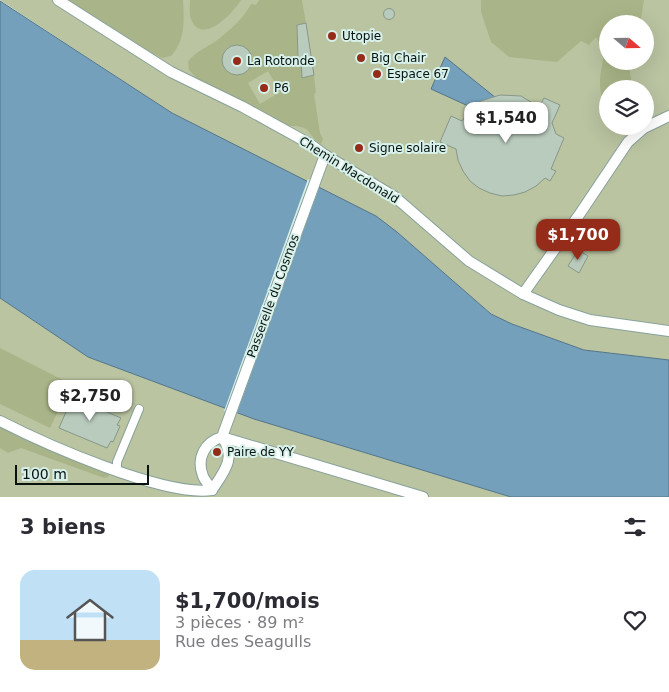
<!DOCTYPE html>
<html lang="fr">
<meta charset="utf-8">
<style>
body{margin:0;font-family:"DejaVu Sans",sans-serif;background:#f2f2f3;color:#2b2b33;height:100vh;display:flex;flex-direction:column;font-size:19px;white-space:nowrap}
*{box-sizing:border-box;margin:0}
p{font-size:16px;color:#7c7c81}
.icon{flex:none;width:28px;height:28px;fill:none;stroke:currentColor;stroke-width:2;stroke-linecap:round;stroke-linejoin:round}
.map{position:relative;height:497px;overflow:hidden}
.side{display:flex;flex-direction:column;background:#fff;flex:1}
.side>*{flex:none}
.needle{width:32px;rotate:110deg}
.fabs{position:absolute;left:599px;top:15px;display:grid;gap:10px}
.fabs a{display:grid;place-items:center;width:55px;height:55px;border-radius:50%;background:#fff;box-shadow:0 5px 20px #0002;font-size:25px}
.scale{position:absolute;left:15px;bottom:12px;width:134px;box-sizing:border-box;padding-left:5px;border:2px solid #08120f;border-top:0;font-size:14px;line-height:18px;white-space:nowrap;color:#08120f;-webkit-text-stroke:4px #d7f1ea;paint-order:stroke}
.price{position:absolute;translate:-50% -42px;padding:0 11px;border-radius:10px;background:#fff;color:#222;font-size:16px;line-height:32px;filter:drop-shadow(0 1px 2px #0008)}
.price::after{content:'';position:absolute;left:50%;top:30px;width:15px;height:11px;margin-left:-8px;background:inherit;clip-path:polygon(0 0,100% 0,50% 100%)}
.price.selected{background:#952c19;color:#fff}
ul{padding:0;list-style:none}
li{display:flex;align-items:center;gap:15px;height:125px;padding:0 20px}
li span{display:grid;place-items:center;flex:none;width:140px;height:100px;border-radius:15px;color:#555}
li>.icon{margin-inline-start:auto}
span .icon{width:60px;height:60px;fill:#fffc;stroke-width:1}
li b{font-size:21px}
h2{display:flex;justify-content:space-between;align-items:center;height:60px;padding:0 20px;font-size:21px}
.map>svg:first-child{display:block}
</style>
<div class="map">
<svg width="669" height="497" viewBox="0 0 669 497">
<rect width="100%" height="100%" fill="#d7f1ea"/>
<g fill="#bac4a1" fill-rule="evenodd">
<path d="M0 0H669V360L584 350 512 324 491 314 397 232 172 113ZM608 24H645V61H608ZM608 89H645V126H608Z"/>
<polygon points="0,298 88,357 254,419 511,497 0,497"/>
</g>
<g fill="#a9b588" fill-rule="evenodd">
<path d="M68 0H183C184 20 186 40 171 56L162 58 152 53Z"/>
<path d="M190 0H241C234 12 202 47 191 19 189 14 190 6 190 0Z"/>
<path d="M259 0H302L306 23 297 25 298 58H301L302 77 314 75 316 93 314 94 320 133 323 139 321 144C306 135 313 125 289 126L199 80 189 70 188 62C194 52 206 48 216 41 229 31 243 19 251 4L256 5ZM268 71 280 92 260 104 248 83Z"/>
<path d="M481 0H644L640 24H608V61H628L633 89H608L607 113C604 103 600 94 600 83 600 62 609 58 596 37L589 45 581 41 557 62 509 57 491 42 481 12Z"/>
<polygon points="0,348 71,384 50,428 0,404"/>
<polygon points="0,427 21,438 110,473 108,477 104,478 21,448 8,453 0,448"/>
</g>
<g fill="#74a0bb" stroke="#547587">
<polygon points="0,1 172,113 376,216 397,232 491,314 512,324 584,350 669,360 669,497 511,497 254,419 88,357 0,298"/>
<polygon points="445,57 506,106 499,120 431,89"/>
</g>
<polygon fill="#d7f1ea" points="308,179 320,185 236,415 224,411"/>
<g fill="#b9cbbc" stroke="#879889">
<circle cx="389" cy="14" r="5.5"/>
<polygon points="306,23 314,75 302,78 301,58 298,58 297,25"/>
<circle cx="237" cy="60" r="15"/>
<polygon points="500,95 521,96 539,107 544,98 560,105 552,123 556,134 564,138 551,169 556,171 550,181 545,178 536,186 525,192 514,195 502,196 490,193 479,188 470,181 463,171 458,160 456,149 440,142 451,116 462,121 469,111 481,101"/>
<polygon points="578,250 588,256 579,273 568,266"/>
<polygon points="67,395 121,418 117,425 120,426 113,442 111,441 107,448 59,428 69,405 64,403"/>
</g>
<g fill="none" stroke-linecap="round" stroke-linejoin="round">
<defs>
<polyline id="pedestrian" points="117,471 117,462 139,409"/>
<g id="minor">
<polyline points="58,0 171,72 243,107 310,144 325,155 395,197 469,261 523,294 559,310 590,320 669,331"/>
<polyline points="523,294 579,215 628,142 644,128 669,116"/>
<path d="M0 421C45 444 164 497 212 490"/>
<polyline points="222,437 325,155"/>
<polyline points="222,437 423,497"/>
<path d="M212 490C209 485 205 481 203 476 196 458 205 442 222 437"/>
<path d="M212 490C224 472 237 457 222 437"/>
</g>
</defs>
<use href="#pedestrian" stroke="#88a19a" stroke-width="10"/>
<use href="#minor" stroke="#88a19a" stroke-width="12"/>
<use href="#pedestrian" stroke="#fff" stroke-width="8"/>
<use href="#minor" stroke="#fff" stroke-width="10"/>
</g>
<g fill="#952c19" stroke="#d7f1ea" stroke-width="2">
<circle cx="332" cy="36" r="5"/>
<circle cx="361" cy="58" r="5"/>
<circle cx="237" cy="61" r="5"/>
<circle cx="377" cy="74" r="5"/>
<circle cx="264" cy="88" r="5"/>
<circle cx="359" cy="148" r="5"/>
<circle cx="217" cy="452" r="5"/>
</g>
<g text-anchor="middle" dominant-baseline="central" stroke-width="4" stroke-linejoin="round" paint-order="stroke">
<g font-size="12" fill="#08120f" stroke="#d7f1ea" text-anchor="start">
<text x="342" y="36">Utopie</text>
<text x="371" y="58">Big Chair</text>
<text x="247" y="61">La Rotonde</text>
<text x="387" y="74">Espace 67</text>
<text x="274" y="88">P6</text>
<text x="369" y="148">Signe solaire</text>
<text x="227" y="452">Paire de YY</text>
</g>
<g font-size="12" fill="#08120f" stroke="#d7f1ea">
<text transform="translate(349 170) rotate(32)">Chemin Macdonald</text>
<text transform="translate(273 296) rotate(-70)">Passerelle du Cosmos</text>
</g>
</g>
</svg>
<div class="fabs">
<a><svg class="needle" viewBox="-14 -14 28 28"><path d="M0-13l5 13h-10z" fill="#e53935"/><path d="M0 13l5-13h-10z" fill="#7c7c81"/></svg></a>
<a><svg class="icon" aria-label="layers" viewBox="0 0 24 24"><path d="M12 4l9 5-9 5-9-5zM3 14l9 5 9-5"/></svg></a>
</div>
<div class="scale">100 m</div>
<b class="price" style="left:506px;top:144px">$1,540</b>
<b class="price selected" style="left:578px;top:261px">$1,700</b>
<b class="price" style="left:90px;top:422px">$2,750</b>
</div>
<section class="side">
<h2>3 biens<svg class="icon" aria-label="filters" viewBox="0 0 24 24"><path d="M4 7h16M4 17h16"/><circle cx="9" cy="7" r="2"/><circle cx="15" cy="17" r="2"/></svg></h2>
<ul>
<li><span style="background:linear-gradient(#bfe0f5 70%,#c2b280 0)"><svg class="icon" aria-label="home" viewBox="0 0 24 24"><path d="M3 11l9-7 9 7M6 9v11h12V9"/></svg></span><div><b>$1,700/mois</b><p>3 pièces · 89 m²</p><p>Rue des Seagulls</p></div><svg class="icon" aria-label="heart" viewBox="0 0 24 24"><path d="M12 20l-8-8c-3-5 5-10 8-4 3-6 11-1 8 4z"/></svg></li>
</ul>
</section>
